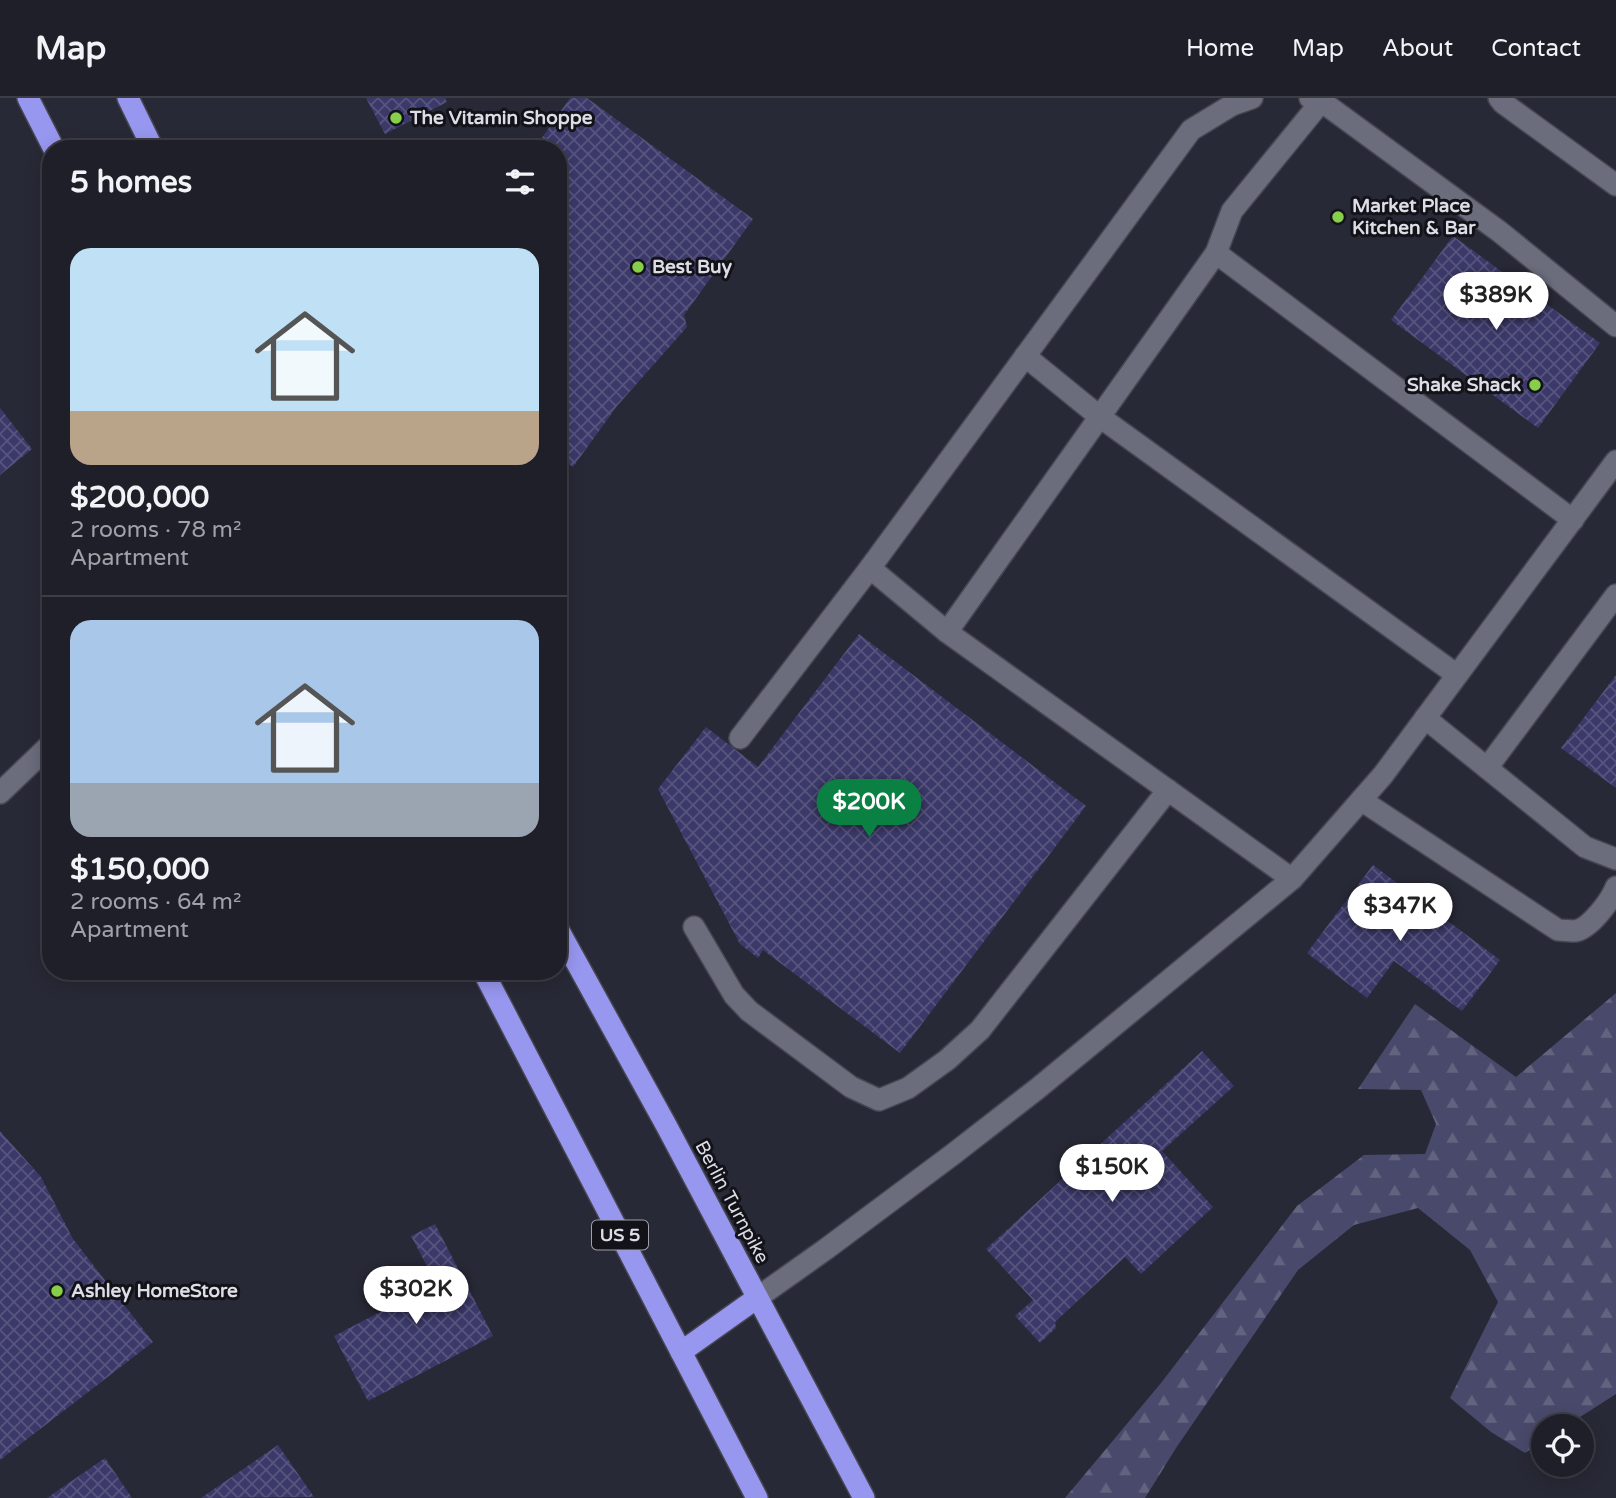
<!DOCTYPE html>
<meta charset="utf-8">
<style>
body{margin:0;font-family:"Varela Round",sans-serif;background:#2b2c34;color:#f1f3f6;height:100vh;display:flex;flex-direction:column;font-size:26px;white-space:nowrap}
*{box-sizing:border-box;margin:0}
p{font-size:23px;color:#a1a2a8}
.icon{flex:none;width:38px;height:38px;fill:none;stroke:currentColor;stroke-width:2;stroke-linecap:round;stroke-linejoin:round}
.map{position:relative;flex:1;overflow:hidden}
.side{position:absolute;left:42px;top:42px;width:525px;height:840px;display:flex;flex-direction:column;background:#1e1f28;border-radius:28px;box-shadow:0 4px 18px #0003,0 0 0 2px #3c3d45}
.side>*{flex:none}
.buttons{position:absolute;left:1531px;top:1316px;display:grid;gap:14px}
.buttons a{display:grid;place-items:center;width:63px;height:63px;border-radius:50%;background:#1e1f28;box-shadow:0 4px 18px #0003,0 0 0 2px #3c3d45;font-size:35px}
.price{position:absolute;translate:-50% -60px;padding:0 16px;border-radius:24px;background:#fff;color:#222;font-size:23px;line-height:46px;filter:drop-shadow(0 2px 4px #0008)}
.price::after{content:'';position:absolute;left:50%;top:42px;width:21px;height:16px;margin-left:-10px;background:inherit;clip-path:polygon(0 0,100% 0,50% 100%)}
.price.selected{background:#0b8043;color:#fff}
ul{padding:0;list-style:none}
li{display:grid;align-content:center;gap:14px;height:371px;padding:0 28px}
li+li{border-top:2px solid #3c3d45}
li span{display:grid;place-items:center;height:217px;border-radius:21px;color:#555}
li>.icon{margin-inline-start:auto}
span .icon{width:126px;height:126px;fill:#fffc;stroke-width:1}
li b{font-size:30px}
h2{display:flex;justify-content:space-between;align-items:center;height:84px;padding:0 28px;font-size:30px}
header{display:flex;align-items:center;gap:42px;box-sizing:border-box;height:98px;padding:0 35px;background:#1e1f28;border-bottom:2px solid #3c3d45}
header strong{font-size:33px}
nav{display:flex;gap:38px;margin-inline-start:auto;font-size:24px}
.map>svg:first-child{display:block}
</style>
<header>
<strong>Map</strong>
<nav><a>Home</a><a>Map</a><a>About</a><a>Contact</a></nav>
</header>
<div class="map">
<svg width="1616" height="1400" viewBox="0 0 1616 1400">
<defs>
<pattern id="forest-firs" width="22" height="20" patternUnits="userSpaceOnUse" patternTransform="scale(1.75)"><rect width="22" height="20" fill="#49496b"/><path d="M5 1l3.5 6h-7zM16 11l3.5 6h-7z" fill="#636380"/></pattern>
<pattern id="building-cross-hatch" width="8" height="8" patternUnits="userSpaceOnUse" patternTransform="scale(1.75)"><rect width="8" height="8" fill="#3b3969"/><path d="M0 0l8 8M0 8l8-8" fill="none" stroke="#57557e"/></pattern>
</defs>
<rect width="100%" height="100%" fill="#282936"/>
<polygon fill="url(#forest-firs)" points="1616,895 1616,1296 1566,1328 1544,1328 1543,1343 1525,1355 1491,1334 1450,1300 1498,1204 1470,1152 1418,1110 1354,1127 1298,1172 1176,1350 1145,1400 1065,1400 1161,1285 1297,1108 1364,1057 1425,1056 1436,1026 1421,992 1358,991 1415,906 1516,979"/>
<g fill="url(#building-cross-hatch)">
<polygon points="366,0 445,0 447,4 385,36"/>
<polygon points="570,0 587,0 753,121 684,217 687,229 617,308 573,369 558,358 558,51 534,51"/>
<polygon points="1453,138 1600,245 1538,330 1391,222"/>
<polygon points="0,310 32,351 0,377"/>
<polygon points="859,536 1086,708 900,955 763,852 758,860 740,846 658,691 706,629 758,669"/>
<polygon points="1616,577 1616,690 1561,650"/>
<polygon points="1373,767 1500,862 1462,913 1394,863 1367,900 1307,855"/>
<polygon points="1202,953 1234,988 1162,1053 1213,1109 1141,1176 1125,1159 1055,1224 1056,1230 1040,1245 1015,1218 1033,1202 986,1151"/>
<polygon points="0,1033 41,1079 73,1141 153,1244 0,1362"/>
<polygon points="435,1126 493,1238 368,1303 334,1238 436,1185 411,1138"/>
<polygon points="278,1347 314,1399 201,1400"/>
<polygon points="105,1360 132,1400 47,1400"/>
</g>
<g fill="none" stroke-linecap="round" stroke-linejoin="round">
<defs>
<g id="minor">
<polyline points="1310,0 1321,3 1500,134 1616,228"/>
<polyline points="1499,0 1503,5 1616,87"/>
<polyline points="1216,155 1232,113 1324,0"/>
<polyline points="1025,258 1100,319 1457,577"/>
<polyline points="870,470 947,534 1292,781"/>
<polyline points="947,534 1216,155 1573,422"/>
<polyline points="1425,620 1585,749 1616,761"/>
<polyline points="740,640 870,470 1191,32 1232,7 1252,0"/>
<polyline points="1487,670 1616,497"/>
<polyline points="0,695 51,646"/>
<path d="M1361 702 1558 832C1563 832 1569 833 1575 833 1590 831 1611 802 1616 789"/>
<polyline points="694,829 734,897 749,913 851,989 879,1002 908,990 947,962 980,932 1168,692"/>
<polyline points="757,1200 826,1151 952,1057 1037,991 1292,781 1383,677 1616,363"/>
</g>
<g id="highway">
<polyline points="28,0 54,51"/>
<polyline points="128,0 153,51"/>
<polyline points="558,831 666,1027 864,1400"/>
<polyline points="483,873 757,1400"/>
<polyline points="681,1254 757,1200"/>
</g>
</defs>
<use href="#minor" stroke="#464652" stroke-width="24"/>
<use href="#highway" stroke="#464652" stroke-width="24"/>
<use href="#minor" stroke="#6b6c7c" stroke-width="21"/>
<use href="#highway" stroke="#9897f0" stroke-width="21"/>
</g>
<g fill="#87cf4a" stroke="#121218" stroke-width="2.5">
<circle cx="396" cy="20" r="7"/>
<circle cx="1338" cy="119" r="7"/>
<circle cx="638" cy="169" r="7"/>
<circle cx="1535" cy="287" r="7"/>
<circle cx="57" cy="1193" r="7"/>
</g>
<g text-anchor="middle" dominant-baseline="central" stroke-width="6" stroke-linejoin="round" paint-order="stroke">
<rect fill="#121218" stroke="#a0a0a9" stroke-width="2" x="592" y="1122.5" width="56" height="29" rx="5"/>
<g font-size="18" font-weight="bold" fill="#dddde7">
<text x="620" y="1137">US 5</text>
</g>
<g font-size="19" font-weight="bold" fill="#dddde7" stroke="#121218" text-anchor="start">
<text x="410" y="20">The Vitamin Shoppe</text>
<text x="1352" y="108">Market Place<tspan x="1352" dy="22">Kitchen &amp; Bar</tspan></text>
<text x="652" y="169">Best Buy</text>
<text x="1521" y="287" text-anchor="end">Shake Shack</text>
<text x="71" y="1193">Ashley HomeStore</text>
</g>
<g font-size="19" fill="#dddde7" stroke="#121218">
<text transform="translate(732 1104) rotate(62)">Berlin Turnpike</text>
</g>
</g>
</svg>
<div class="buttons">
<a><svg class="icon" aria-label="locate" viewBox="0 0 24 24"><circle cx="12" cy="12" r="6"/><path d="M12 2v4M12 18v4M2 12h4M18 12h4"/></svg></a>
</div>
<b class="price" style="left:1496px;top:234px">$389K</b>
<b class="price selected" style="left:869px;top:741px">$200K</b>
<b class="price" style="left:1400px;top:845px">$347K</b>
<b class="price" style="left:1112px;top:1106px">$150K</b>
<b class="price" style="left:416px;top:1228px">$302K</b>
<section class="side">
<h2>5 homes<svg class="icon" aria-label="filters" viewBox="0 0 24 24"><path d="M4 7h16M4 17h16"/><circle cx="9" cy="7" r="2"/><circle cx="15" cy="17" r="2"/></svg></h2>
<ul>
<li><span style="background:linear-gradient(#bfe0f5 75%,#b9a48a 0)"><svg class="icon" aria-label="home" viewBox="0 0 24 24"><path d="M3 11l9-7 9 7M6 9v11h12V9"/></svg></span><div><b>$200,000</b><p>2 rooms · 78 m²</p><p>Apartment</p></div></li>
<li><span style="background:linear-gradient(#a9c7e8 75%,#9aa5b1 0)"><svg class="icon" aria-label="home" viewBox="0 0 24 24"><path d="M3 11l9-7 9 7M6 9v11h12V9"/></svg></span><div><b>$150,000</b><p>2 rooms · 64 m²</p><p>Apartment</p></div></li>
</ul>
</section>
</div>
